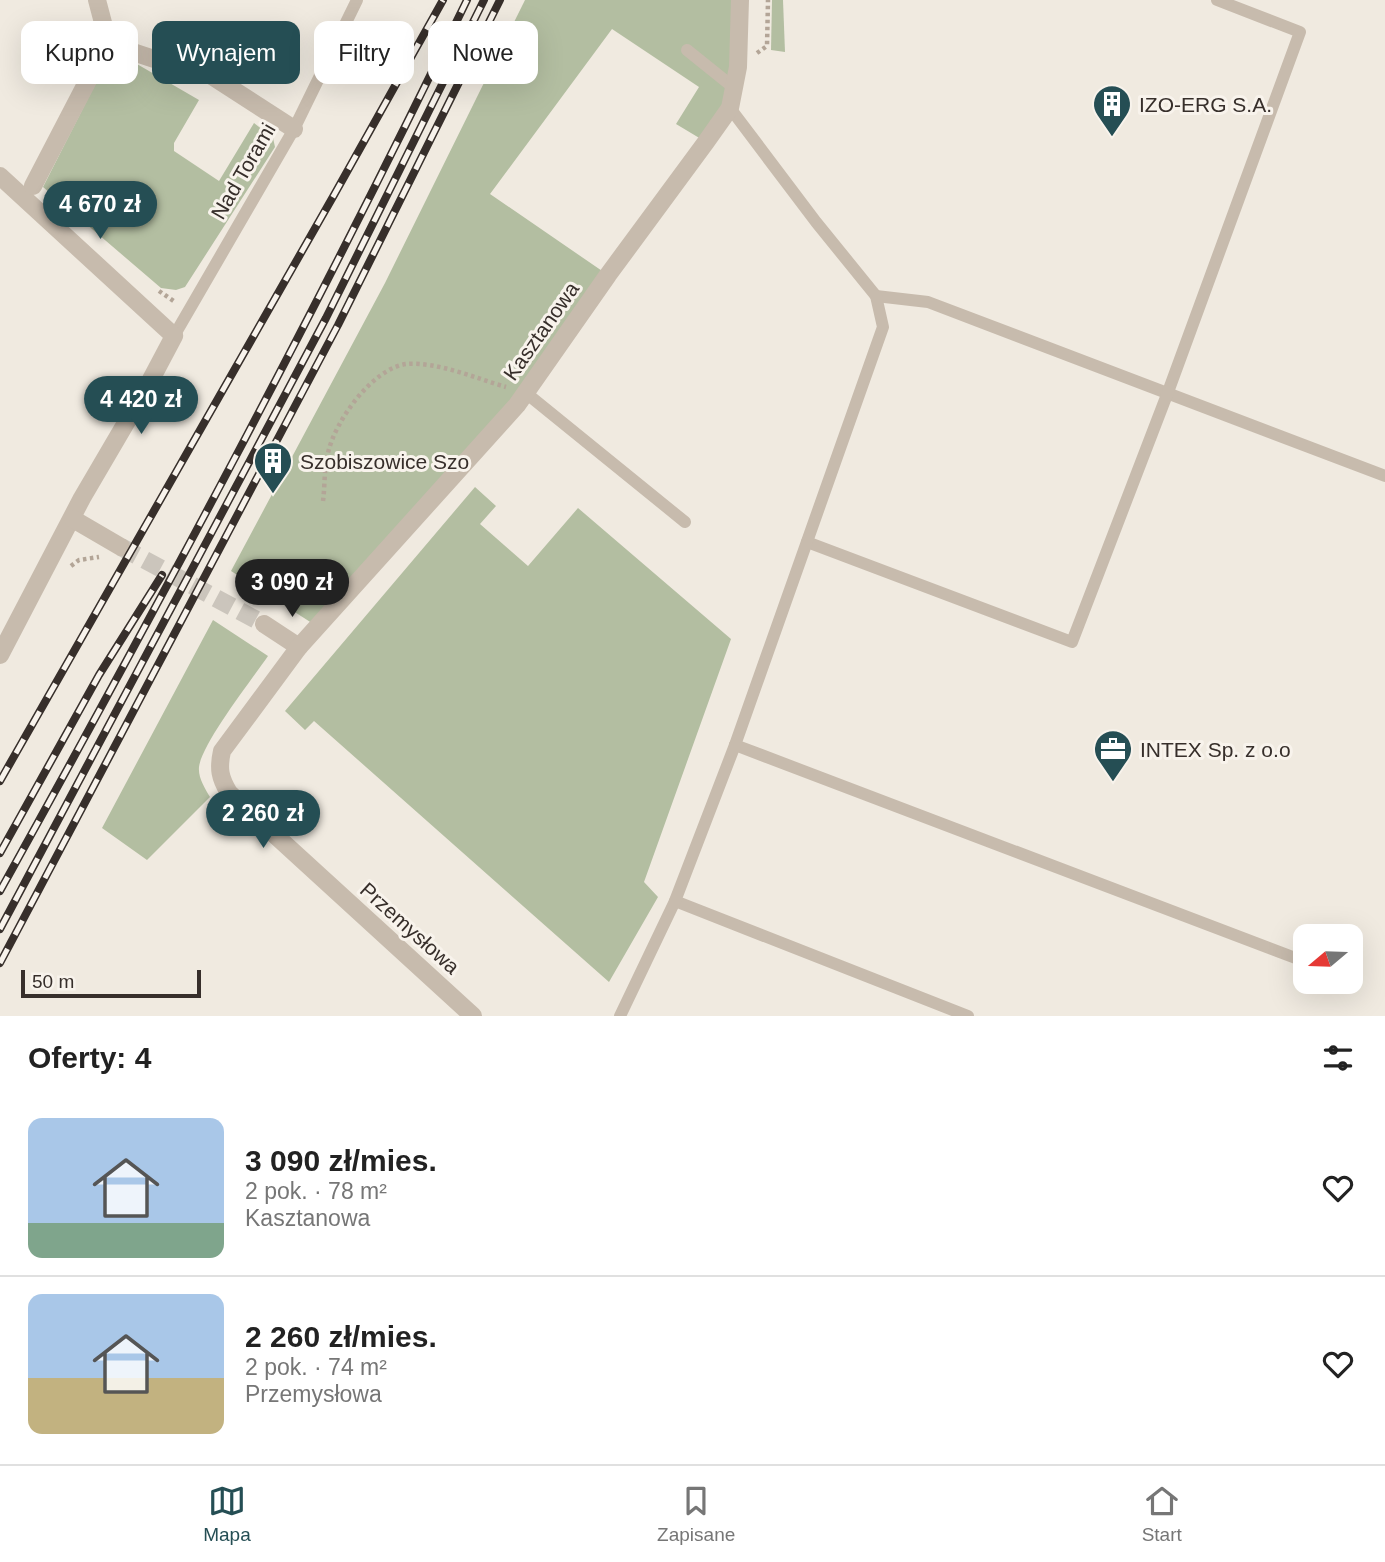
<!DOCTYPE html>
<html lang="pl">
<meta charset="utf-8">
<style>
body{margin:0;font-family:Arial,sans-serif;background:#f2f2f2;color:#222;height:100vh;display:flex;flex-direction:column;font-size:26px;white-space:nowrap}
*{box-sizing:border-box;margin:0}
p{font-size:23px;color:#767676}
.icon{flex:none;width:38px;height:38px;fill:none;stroke:currentColor;stroke-width:2;stroke-linecap:round;stroke-linejoin:round}
.map{position:relative;height:1016px;overflow:hidden}
.panel{display:flex;flex-direction:column;background:#fff;flex:1}
.panel>*{flex:none}
.hud{position:absolute;left:21px;top:21px;width:700px;height:63px;display:flex;gap:14px}
.needle{width:46px;rotate:251deg}
.buttons{position:absolute;left:1293px;top:924px;display:grid;gap:14px}
.buttons a{display:grid;place-items:center;width:70px;height:70px;border-radius:14px;background:#fff;box-shadow:0 7px 28px #0002;font-size:35px}
.scale{position:absolute;left:21px;bottom:18px;width:180px;box-sizing:border-box;padding-left:7px;border:4px solid #372f2b;border-top:0;font-size:19px;line-height:24px;white-space:nowrap;color:#372f2b;-webkit-text-stroke:5px #f8f3ec;paint-order:stroke}
.price{position:absolute;translate:-50% -60px;padding:0 16px;border-radius:24px;background:#254e54;color:#fff;font-size:23px;line-height:46px;filter:drop-shadow(0 2px 4px #0008)}
.price::after{content:'';position:absolute;left:50%;top:42px;width:21px;height:16px;margin-left:-10px;background:inherit;clip-path:polygon(0 0,100% 0,50% 100%)}
.price.active{background:#222;color:#fff}
ul{padding:0;list-style:none}
li{display:flex;align-items:center;gap:21px;height:175px;padding:0 28px}
li+li{border-top:2px solid #e0e0e0}
li span{display:grid;place-items:center;flex:none;width:196px;height:140px;border-radius:14px;color:#555}
li>.icon{margin-inline-start:auto}
span .icon{width:84px;height:84px;fill:#fffc;stroke-width:1}
li b{font-size:30px}
h2{display:flex;justify-content:space-between;align-items:center;height:84px;padding:0 28px;font-size:30px}
.chip{padding:0 24px;border-radius:14px;background:#fff;box-shadow:0 7px 28px #0002;font-size:24px;line-height:63px}
.chip.active{background:#254e54;color:#fff}
.tab-bar{display:flex;justify-content:space-around;align-items:center;height:98px;border-top:2px solid #e0e0e0;background:#fff;font-size:19px;color:#767676}
.tab-bar a{display:grid;justify-items:center;gap:4px}
.tab-bar .active{color:#254e54}
.map>svg:first-child{display:block}
</style>
<div class="map">
<svg width="1385" height="1016" viewBox="0 0 1385 1016">
<rect width="100%" height="100%" fill="#f0eae0"/>
<g fill="#b3bea1">
<polygon points="525,0 740,0 738,67 706,142 676,124 699,87 612,29 490,194 608,275 517,405 318,627 231,571 385,283"/>
<polygon points="772,0 783,0 785,52 771,50"/>
<polygon points="113,57 130,60 199,100 174,143 174,151 219,181 254,123 273,138 275,147 185,287 176,290 161,288 43,187 107,61"/>
<polygon points="475,487 496,506 480,524 528,566 578,508 731,639 644,882 658,897 609,982 314,721 305,730 285,711"/>
<path d="M213 620 268 656C253 678 202 743 199 767 198 778 205 788 210 797L147 860 102 828Z"/>
</g>
<g fill="none" stroke-linecap="round" stroke-linejoin="round">
<polyline stroke="#cbc5bc" stroke-width="18" stroke-dasharray="18 9" stroke-linecap="butt" points="121,547 264,624"/>
<g stroke="#b3a597" stroke-width="4.5" stroke-dasharray="3.5 3.5" stroke-linecap="butt">
<polyline points="757,53 767,46 768,0"/>
<polyline points="159,291 175,302"/>
<path d="M323 501C325 486 324 468 328 453 335 421 372 369 406 364 436 361 478 379 506 387"/>
<polyline points="71,566 79,560 99,557"/>
</g>
<g stroke="#c7bbad" stroke-width="12">
<polyline points="687,50 733,87"/>
<polyline points="876,296 928,302 1385,476"/>
<polyline points="174,336 294,129 357,0"/>
<polyline points="526,393 685,522"/>
<polyline points="807,542 1072,642 1168,392 1300,32 1217,0"/>
<polyline points="735,745 1306,962"/>
<polyline points="675,901 968,1016"/>
<polyline points="620,1016 675,901 735,745 883,327 876,296 816,222 730,108"/>
</g>
<g stroke="#c7bbad" stroke-width="18">
<polyline points="97,0 111,53"/>
<polyline points="0,176 174,336 147,387 82,498 0,655"/>
<polyline points="33,186 99,59 121,48 154,59 187,60 294,129"/>
<polyline points="73,519 121,547"/>
<polyline points="264,624 299,647"/>
<path d="M473 1016 229 793C220 778 218 769 222 751L299 647 517 405 608 275 706 142 730 108 738 67 740 0"/>
</g>
<defs>
<g id="rail">
<polyline points="0,781 334,195 443,0"/>
<polyline points="0,853 99,675 162,575"/>
<path d="M0 891C163 597 321 302 467 0"/>
<polyline points="0,929 326,318 484,0"/>
<polyline points="0,963 338,325 500,0"/>
</g>
</defs>
<use href="#rail" stroke="#372f2b" stroke-width="8"/>
<use href="#rail" stroke="#f8f3ec" stroke-width="5" stroke-dasharray="16" stroke-linecap="butt"/>
</g>
<defs>
<symbol id="building-pin" viewBox="-11 -11 22 30"><path d="M0 17L-7.5 6A9.5 9.5 0 1 1 7.5 6Z" fill="#254e54" stroke="#f8f3ec"/><path d="M-4-6H4V6H1V3H-1V6H-4ZM-2.5-4.3h1.7v1.8h-1.7ZM.8-4.3h1.7v1.8H.8ZM-2.5-1h1.7V.8h-1.7ZM.8-1h1.7V.8H.8Z" fill="#fff"/></symbol>
<symbol id="office-pin" viewBox="-11 -11 22 30"><path d="M0 17L-7.5 6A9.5 9.5 0 1 1 7.5 6Z" fill="#254e54" stroke="#f8f3ec"/><path d="M-6-3h4V-5.5h4V-3h4V5H-6ZM-1-4.5V-3h2v-1.5ZM-6 0V1H6V0Z" fill="#fff"/></symbol>
</defs>
<g fill-rule="evenodd">
<use href="#building-pin" x="1090" y="82" width="44" height="60"/>
<use href="#building-pin" x="251" y="439" width="44" height="60"/>
<use href="#office-pin" x="1091" y="727" width="44" height="60"/>
</g>
<g text-anchor="middle" dominant-baseline="central" stroke-width="6" stroke-linejoin="round" paint-order="stroke">
<g font-size="21" fill="#372f2b" stroke="#f8f3ec" text-anchor="start">
<text x="1139" y="104">IZO-ERG S.A.</text>
<text x="300" y="461">Szobiszowice Szo</text>
<text x="1140" y="749">INTEX Sp. z o.o</text>
</g>
<g font-size="21" fill="#372f2b" stroke="#f8f3ec">
<text transform="translate(243 171) rotate(-60)">Nad Torami</text>
<text transform="translate(541 331) rotate(-55)">Kasztanowa</text>
<text transform="translate(410 928) rotate(42)">Przemysłowa</text>
</g>
</g>
</svg>
<div class="buttons">
<a><svg class="needle" viewBox="-14 -14 28 28"><path d="M0-13l5 13h-10z" fill="#e53935"/><path d="M0 13l5-13h-10z" fill="#767676"/></svg></a>
</div>
<div class="scale">50 m</div>
<b class="price" style="left:100px;top:241px">4 670 zł</b>
<b class="price" style="left:141px;top:436px">4 420 zł</b>
<b class="price active" style="left:292px;top:619px">3 090 zł</b>
<b class="price" style="left:263px;top:850px">2 260 zł</b>
<div class="hud">
<a class="chip">Kupno</a>
<a class="chip active">Wynajem</a>
<a class="chip">Filtry</a>
<a class="chip">Nowe</a>
</div>
</div>
<section class="panel">
<h2>Oferty: 4<svg class="icon" aria-label="filters" viewBox="0 0 24 24"><path d="M4 7h16M4 17h16"/><circle cx="9" cy="7" r="2"/><circle cx="15" cy="17" r="2"/></svg></h2>
<ul>
<li><span style="background:linear-gradient(#a9c7e8 75%,#7fa58c 0)"><svg class="icon" aria-label="home" viewBox="0 0 24 24"><path d="M3 11l9-7 9 7M6 9v11h12V9"/></svg></span><div><b>3 090 zł/mies.</b><p>2 pok. · 78 m²</p><p>Kasztanowa</p></div><svg class="icon" aria-label="heart" viewBox="0 0 24 24"><path d="M12 20l-8-8c-3-5 5-10 8-4 3-6 11-1 8 4z"/></svg></li>
<li><span style="background:linear-gradient(#a9c7e8 60%,#c2b280 0)"><svg class="icon" aria-label="home" viewBox="0 0 24 24"><path d="M3 11l9-7 9 7M6 9v11h12V9"/></svg></span><div><b>2 260 zł/mies.</b><p>2 pok. · 74 m²</p><p>Przemysłowa</p></div><svg class="icon" aria-label="heart" viewBox="0 0 24 24"><path d="M12 20l-8-8c-3-5 5-10 8-4 3-6 11-1 8 4z"/></svg></li>
</ul>
</section>
<nav class="tab-bar">
<a class="active"><svg class="icon" aria-label="map" viewBox="0 0 24 24"><path d="M3 6l6-2 6 2 6-2v14l-6 2-6-2-6 2zM9 4v14M15 6v14"/></svg>Mapa</a>
<a><svg class="icon" aria-label="saved" viewBox="0 0 24 24"><path d="M7 4h10v16l-5-4-5 4z"/></svg>Zapisane</a>
<a><svg class="icon" aria-label="home" viewBox="0 0 24 24"><path d="M3 11l9-7 9 7M6 9v11h12V9"/></svg>Start</a>
</nav>
